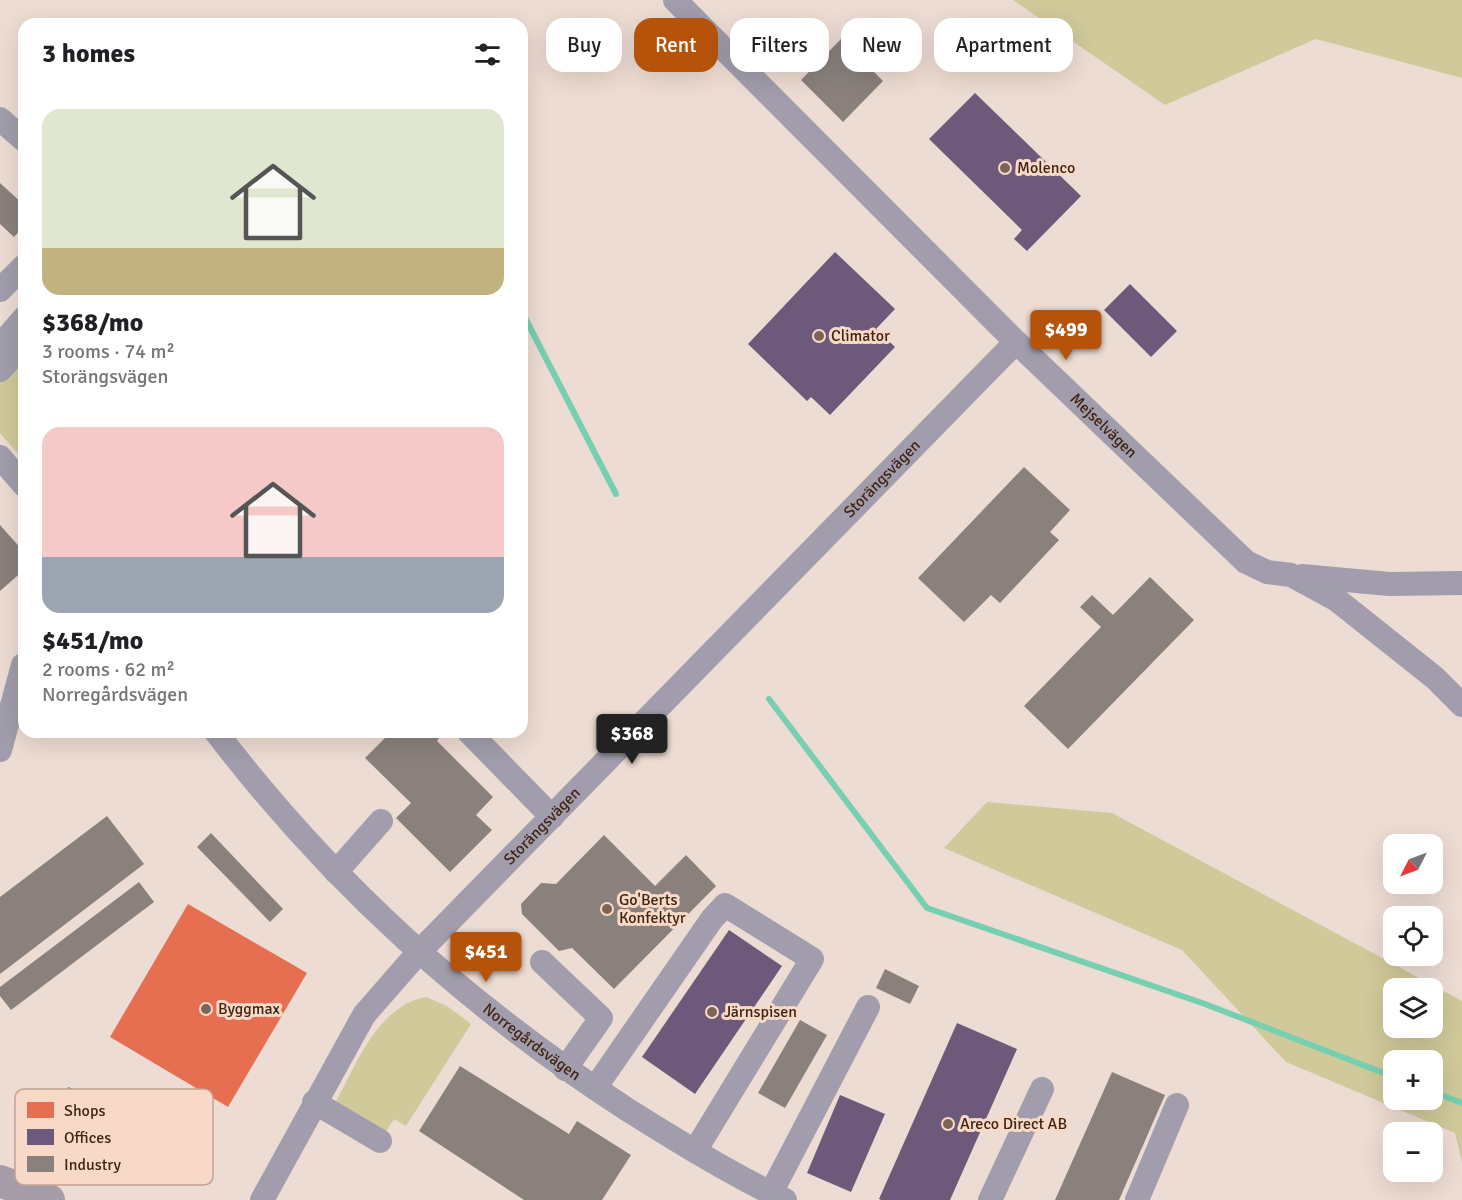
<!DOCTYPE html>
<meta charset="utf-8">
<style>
body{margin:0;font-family:Signika,sans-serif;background:#f2f2f2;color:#202124;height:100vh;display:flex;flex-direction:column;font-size:22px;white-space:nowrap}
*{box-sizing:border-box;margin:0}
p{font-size:20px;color:#757577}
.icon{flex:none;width:33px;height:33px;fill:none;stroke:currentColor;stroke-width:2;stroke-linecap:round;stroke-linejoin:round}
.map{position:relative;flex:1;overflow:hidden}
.side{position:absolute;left:18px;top:18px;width:510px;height:720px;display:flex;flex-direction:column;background:#fff;border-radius:18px;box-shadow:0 6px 24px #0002}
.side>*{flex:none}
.top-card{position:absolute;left:546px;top:18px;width:570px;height:54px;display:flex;gap:12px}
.needle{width:39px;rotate:228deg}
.tools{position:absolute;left:1383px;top:834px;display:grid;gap:12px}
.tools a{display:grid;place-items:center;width:60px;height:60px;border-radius:12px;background:#fff;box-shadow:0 6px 24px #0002;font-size:30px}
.price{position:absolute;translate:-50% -51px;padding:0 14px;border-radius:6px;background:#b45309;color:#fff;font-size:20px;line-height:39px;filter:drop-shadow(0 2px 3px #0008)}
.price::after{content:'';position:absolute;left:50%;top:36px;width:18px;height:14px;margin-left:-9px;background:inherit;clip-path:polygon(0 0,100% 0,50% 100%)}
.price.active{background:#222;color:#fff}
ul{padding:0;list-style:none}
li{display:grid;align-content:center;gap:12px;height:318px;padding:0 24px}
li span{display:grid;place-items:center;height:186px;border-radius:18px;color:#555}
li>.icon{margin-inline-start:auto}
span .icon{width:108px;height:108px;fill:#fffc;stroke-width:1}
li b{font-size:26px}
h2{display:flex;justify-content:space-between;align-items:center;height:72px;padding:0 24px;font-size:26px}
.pill{padding:0 21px;border-radius:18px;background:#fff;box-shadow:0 6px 24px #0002;font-size:21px;line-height:54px}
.pill.active{background:#b45309;color:#fff}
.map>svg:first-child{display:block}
</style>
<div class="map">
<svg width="1462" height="1200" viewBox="0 0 1462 1200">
<rect width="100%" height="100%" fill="#eddcd3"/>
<g fill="#d0c99a" fill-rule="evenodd">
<polygon points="1013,0 1462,0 1462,78 1316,39 1165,105"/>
<polygon points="16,366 24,375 24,461 0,433 0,382"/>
<path d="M987 802 1112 813 1462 1001V1162L1455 1133 1286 1062 1182 950 944 848ZM1394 988H1432V1028H1394ZM1394 1060H1432V1100H1394Z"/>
<path d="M426 997 447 1006 471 1024 406 1126 394 1119 383 1136 334 1105C356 1066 377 1006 426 997Z"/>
</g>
<polygon fill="#e76f51" points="188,904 307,973 228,1107 110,1037"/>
<g fill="#6d597a">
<polygon points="975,93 1081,196 1027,251 1014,239 1022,230 929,139"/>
<polygon points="835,252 895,309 876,329 895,347 830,415 811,397 807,401 748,344"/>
<polygon points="1130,284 1177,331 1151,357 1104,310"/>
<polygon points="729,930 782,966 695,1094 642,1057"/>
<polygon points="957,1023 1017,1049 950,1200 881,1200 879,1199"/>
<polygon points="840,1095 885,1114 851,1192 807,1173"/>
</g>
<g fill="#8a817c">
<polygon points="841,39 883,81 843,122 801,80"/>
<polygon points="0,183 24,205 24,226 14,237 0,224"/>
<polygon points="1024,467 1070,510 1050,532 1059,540 1000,603 991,595 964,622 918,578"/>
<polygon points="0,525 24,552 24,570 0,591"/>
<polygon points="1150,577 1194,620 1068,749 1024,706 1101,627 1080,607 1092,595 1113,615"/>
<polygon points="391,732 443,732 437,741 493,797 476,815 492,830 450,872 396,818 411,803 365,758"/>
<polygon points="107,816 144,864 0,974 0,897"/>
<polygon points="211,833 283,909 270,922 197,847"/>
<polygon points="604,835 655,886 686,855 716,886 614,989 572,948 559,951 522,914 521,904 541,883 556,884"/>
<polygon points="139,882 154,902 11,1010 0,996 0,987"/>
<polygon points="885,969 919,986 910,1004 876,988"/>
<polygon points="800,1020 827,1035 785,1108 758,1093"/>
<polygon points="460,1066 569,1134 577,1121 631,1155 602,1200 524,1200 419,1131"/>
<polygon points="1112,1072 1165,1095 1119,1200 1055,1200"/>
<polygon points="68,1087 200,1137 195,1151 62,1101"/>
</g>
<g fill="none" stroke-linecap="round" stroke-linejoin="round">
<g stroke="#77cfb1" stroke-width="6">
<polyline points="522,312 616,494"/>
<polyline points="769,699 927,908 1205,1004 1394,1077"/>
<polyline points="1432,1092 1462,1103"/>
</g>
<g stroke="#a19dac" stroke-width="24">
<path id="s1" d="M675 0 1016 342 1246 562 1267 572 1291 575 1337 600 1435 678 1462 705"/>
<polyline points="0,119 24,140"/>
<polyline points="0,290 24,266"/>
<polyline points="0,346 24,318"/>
<polyline points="0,370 24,344"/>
<polyline points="0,457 24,485"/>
<polyline points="1302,576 1389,584 1462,583"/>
<path id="s2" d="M216 732C332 884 468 1006 628 1110 679 1142 731 1174 785 1200"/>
<polyline points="469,732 552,817"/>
<polyline points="0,750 23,665"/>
<polyline points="336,872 381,821"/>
<polyline points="542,962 601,1018 565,1069"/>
<polyline points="595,1088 712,919 725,905 812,959 695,1151"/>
<polyline points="314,1102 380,1141"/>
<polyline points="771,1193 868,1007"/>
<path id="s3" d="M262 1200 364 1015 418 953 1016 342"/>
<polyline points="990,1200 1042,1089"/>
<polyline points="1137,1200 1177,1105"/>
</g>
<polyline stroke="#a69ca8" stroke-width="32" points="0,1181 49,1200"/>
</g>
<g fill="#7d6456" stroke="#f8d9c8" stroke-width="2">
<circle cx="1005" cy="168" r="6"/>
<circle cx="819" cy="336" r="6"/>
<circle cx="607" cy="909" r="6"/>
<circle cx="206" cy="1009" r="6"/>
<circle cx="712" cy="1012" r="6"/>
<circle cx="948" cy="1124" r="6"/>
</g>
<g text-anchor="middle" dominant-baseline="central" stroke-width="6" stroke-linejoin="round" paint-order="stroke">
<g font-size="16" fill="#402413" stroke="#f8d9c8" text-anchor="start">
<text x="1017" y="168">Molenco</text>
<text x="831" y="336">Climator</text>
<text x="619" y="900">Go'Berts<tspan x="619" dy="18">Konfektyr</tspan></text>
<text x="218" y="1009">Byggmax</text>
<text x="724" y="1012">Järnspisen</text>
<text x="960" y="1124">Areco Direct AB</text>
</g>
<g font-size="16" fill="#402413" stroke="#f8d9c8">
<text stroke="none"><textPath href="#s1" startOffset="604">Mejselvägen</textPath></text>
<text stroke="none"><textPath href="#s3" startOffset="957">Storängsvägen</textPath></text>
<text stroke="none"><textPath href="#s3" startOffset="471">Storängsvägen</textPath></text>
<text stroke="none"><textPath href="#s2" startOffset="444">Norregårdsvägen</textPath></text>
</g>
</g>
<rect x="15" y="1089" width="198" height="96" rx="9" fill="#f8d9c8" stroke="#c1a392" stroke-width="1.5"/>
<rect x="27" y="1102" width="27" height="16" fill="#e76f51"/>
<rect x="27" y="1129" width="27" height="16" fill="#6d597a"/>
<rect x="27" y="1156" width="27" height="16" fill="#8a817c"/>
<g font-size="16" fill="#402413">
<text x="64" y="1116">Shops</text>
<text x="64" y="1143">Offices</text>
<text x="64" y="1170">Industry</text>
</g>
</svg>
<div class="tools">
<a><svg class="needle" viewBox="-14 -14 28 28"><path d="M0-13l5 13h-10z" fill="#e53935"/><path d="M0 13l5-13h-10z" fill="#757577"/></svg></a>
<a><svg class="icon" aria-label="locate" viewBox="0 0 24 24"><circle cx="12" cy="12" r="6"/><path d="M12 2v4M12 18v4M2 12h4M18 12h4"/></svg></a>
<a><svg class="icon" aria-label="layers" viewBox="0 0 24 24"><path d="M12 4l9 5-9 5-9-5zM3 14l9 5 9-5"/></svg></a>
<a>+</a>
<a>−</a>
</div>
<b class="price" style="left:1066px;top:361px">$499</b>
<b class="price active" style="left:632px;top:765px">$368</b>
<b class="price" style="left:486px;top:983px">$451</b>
<div class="top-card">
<a class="pill">Buy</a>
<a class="pill active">Rent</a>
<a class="pill">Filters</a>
<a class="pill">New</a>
<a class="pill">Apartment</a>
</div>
<section class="side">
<h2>3 homes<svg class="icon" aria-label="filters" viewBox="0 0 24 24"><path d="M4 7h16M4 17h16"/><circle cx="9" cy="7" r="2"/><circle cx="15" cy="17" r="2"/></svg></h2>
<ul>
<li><span style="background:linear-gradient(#dfe7d0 75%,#c2b280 0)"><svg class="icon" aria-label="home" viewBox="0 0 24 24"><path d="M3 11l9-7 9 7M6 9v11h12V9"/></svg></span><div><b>$368/mo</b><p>3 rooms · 74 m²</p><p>Storängsvägen</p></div></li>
<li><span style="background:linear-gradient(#f6c9c9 70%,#9aa5b1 0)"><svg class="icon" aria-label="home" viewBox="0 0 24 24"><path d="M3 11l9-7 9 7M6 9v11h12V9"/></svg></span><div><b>$451/mo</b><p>2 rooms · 62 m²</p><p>Norregårdsvägen</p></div></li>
</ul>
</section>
</div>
